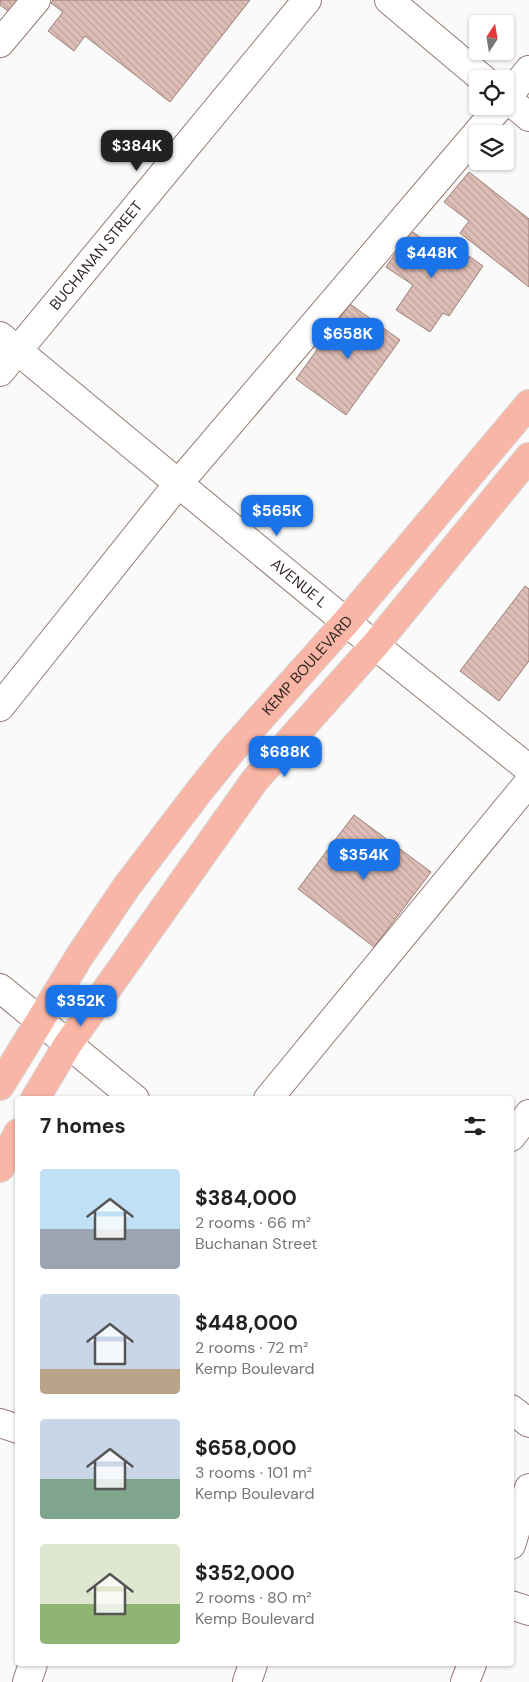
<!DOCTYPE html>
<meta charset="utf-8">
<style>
body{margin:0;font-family:"DM Sans",sans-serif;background:#f6f6f6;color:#222;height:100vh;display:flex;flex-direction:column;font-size:19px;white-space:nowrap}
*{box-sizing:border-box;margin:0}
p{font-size:16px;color:#767676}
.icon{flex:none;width:28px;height:28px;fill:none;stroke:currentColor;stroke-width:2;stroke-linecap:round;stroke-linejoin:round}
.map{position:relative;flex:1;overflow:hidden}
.sheet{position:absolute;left:15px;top:1096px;width:499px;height:570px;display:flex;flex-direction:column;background:#fff;border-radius:5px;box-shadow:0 1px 4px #0004}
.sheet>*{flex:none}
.needle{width:32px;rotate:12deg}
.buttons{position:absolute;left:469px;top:15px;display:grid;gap:10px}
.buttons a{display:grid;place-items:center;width:45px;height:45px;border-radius:5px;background:#fff;box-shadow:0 1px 4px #0004;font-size:25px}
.price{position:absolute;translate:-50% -42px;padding:0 11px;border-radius:10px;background:#1a73e8;color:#fff;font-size:16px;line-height:32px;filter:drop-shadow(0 1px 2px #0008)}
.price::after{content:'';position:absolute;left:50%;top:30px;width:15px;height:11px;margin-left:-8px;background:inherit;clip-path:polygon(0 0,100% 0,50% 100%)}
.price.selected{background:#222;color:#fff}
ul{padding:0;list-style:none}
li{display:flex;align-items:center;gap:15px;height:125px;padding:0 25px}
li span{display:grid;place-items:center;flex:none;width:140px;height:100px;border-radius:5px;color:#555}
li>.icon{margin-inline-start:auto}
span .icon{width:60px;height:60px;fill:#fffc;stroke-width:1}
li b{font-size:21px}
h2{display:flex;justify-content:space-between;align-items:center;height:60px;padding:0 25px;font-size:21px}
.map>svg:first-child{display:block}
</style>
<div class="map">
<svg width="529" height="1682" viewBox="0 0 529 1682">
<defs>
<pattern id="building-back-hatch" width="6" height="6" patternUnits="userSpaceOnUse" patternTransform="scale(1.25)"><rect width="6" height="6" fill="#ddbeb6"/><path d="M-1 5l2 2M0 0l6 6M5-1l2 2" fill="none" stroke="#bea39c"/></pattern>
</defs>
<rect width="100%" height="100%" fill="#fafafa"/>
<g fill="url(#building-back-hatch)" stroke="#9b7f77">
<polygon points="0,0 27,0 15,16 0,5"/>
<polygon points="53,0 250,0 170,102 85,36 74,51 48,31 63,12 51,3"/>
<polygon points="469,172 529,219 529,287 460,233 469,221 444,202"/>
<polygon points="411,231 443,252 449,242 483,266 449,316 443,313 430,332 396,310 413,285 386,267"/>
<polygon points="350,304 400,340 346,415 296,379"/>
<polygon points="525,586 529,589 529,661 499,701 460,671"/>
<polygon points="354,815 431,872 374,947 298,889"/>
</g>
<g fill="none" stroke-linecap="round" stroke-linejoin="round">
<defs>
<g id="minor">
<polyline points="389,0 483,79"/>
<polyline points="0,43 36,0"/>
<polyline points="505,97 529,117"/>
<polyline points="505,100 529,70"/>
<path id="s1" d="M0 336 346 622 529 769"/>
<path id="s2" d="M0 372 307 0"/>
<polyline points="0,707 178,484 500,106"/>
<polyline points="0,988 135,1099"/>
<polyline points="268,1099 529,782"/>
<polyline points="511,1137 529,1114"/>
<polyline points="511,1409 529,1423"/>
<polyline points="0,1423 18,1429"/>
<polyline points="511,1545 529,1488"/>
<polyline points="511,1605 529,1611"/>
<polyline points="27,1682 33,1664"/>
<polyline points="247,1682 253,1664"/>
<polyline points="465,1682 472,1664"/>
</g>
<g id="major">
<path id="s3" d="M0 1086 79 957 127 886 200 790 233 749 346 622 529 404"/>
<polyline points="35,1099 68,1044 255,780 375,645 529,457"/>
<polyline points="0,1168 18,1133"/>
</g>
</defs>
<use href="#minor" stroke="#977a73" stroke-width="30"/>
<use href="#major" stroke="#d6d4d3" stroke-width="30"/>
<use href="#minor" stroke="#fff" stroke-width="28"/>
<use href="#major" stroke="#f9b5a5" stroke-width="28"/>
</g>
<g text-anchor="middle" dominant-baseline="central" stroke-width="5" stroke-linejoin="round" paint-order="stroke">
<g font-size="15" fill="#322623" stroke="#fff">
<text stroke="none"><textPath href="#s2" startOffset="151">BUCHANAN STREET</textPath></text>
<text stroke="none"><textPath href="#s1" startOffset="388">AVENUE L</textPath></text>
<text stroke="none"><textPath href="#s3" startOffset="522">KEMP BOULEVARD</textPath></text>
</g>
</g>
</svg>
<div class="buttons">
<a><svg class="needle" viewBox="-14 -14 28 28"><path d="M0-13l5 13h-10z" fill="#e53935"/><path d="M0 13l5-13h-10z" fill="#767676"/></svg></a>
<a><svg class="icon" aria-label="locate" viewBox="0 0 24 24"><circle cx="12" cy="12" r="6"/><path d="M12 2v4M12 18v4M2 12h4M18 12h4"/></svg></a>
<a><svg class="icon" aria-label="layers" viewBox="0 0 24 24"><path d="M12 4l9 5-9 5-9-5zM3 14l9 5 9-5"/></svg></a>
</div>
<b class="price selected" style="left:137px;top:172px">$384K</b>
<b class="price" style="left:432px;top:279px">$448K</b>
<b class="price" style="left:348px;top:360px">$658K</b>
<b class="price" style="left:277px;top:537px">$565K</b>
<b class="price" style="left:285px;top:778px">$688K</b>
<b class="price" style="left:364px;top:881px">$354K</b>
<b class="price" style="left:81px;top:1027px">$352K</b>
<section class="sheet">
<h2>7 homes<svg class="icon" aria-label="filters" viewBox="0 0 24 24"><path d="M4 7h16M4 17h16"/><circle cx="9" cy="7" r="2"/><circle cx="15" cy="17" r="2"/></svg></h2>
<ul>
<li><span style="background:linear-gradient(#bfe0f5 60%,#9aa5b1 0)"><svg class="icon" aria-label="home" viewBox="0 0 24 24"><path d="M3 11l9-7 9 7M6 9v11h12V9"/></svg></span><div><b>$384,000</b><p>2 rooms · 66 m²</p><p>Buchanan Street</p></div></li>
<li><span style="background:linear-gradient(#c9d6e8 75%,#b9a48a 0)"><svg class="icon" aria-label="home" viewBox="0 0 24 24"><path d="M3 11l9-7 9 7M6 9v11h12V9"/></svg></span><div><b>$448,000</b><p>2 rooms · 72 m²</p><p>Kemp Boulevard</p></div></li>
<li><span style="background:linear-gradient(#c9d6e8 60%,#7fa58c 0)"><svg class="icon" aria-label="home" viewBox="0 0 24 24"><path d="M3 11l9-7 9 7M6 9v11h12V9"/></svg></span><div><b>$658,000</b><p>3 rooms · 101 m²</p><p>Kemp Boulevard</p></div></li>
<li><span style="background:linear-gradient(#dfe7d0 60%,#8fb573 0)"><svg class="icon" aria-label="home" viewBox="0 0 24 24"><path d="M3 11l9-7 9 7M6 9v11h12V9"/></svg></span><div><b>$352,000</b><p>2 rooms · 80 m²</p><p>Kemp Boulevard</p></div></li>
</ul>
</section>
</div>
